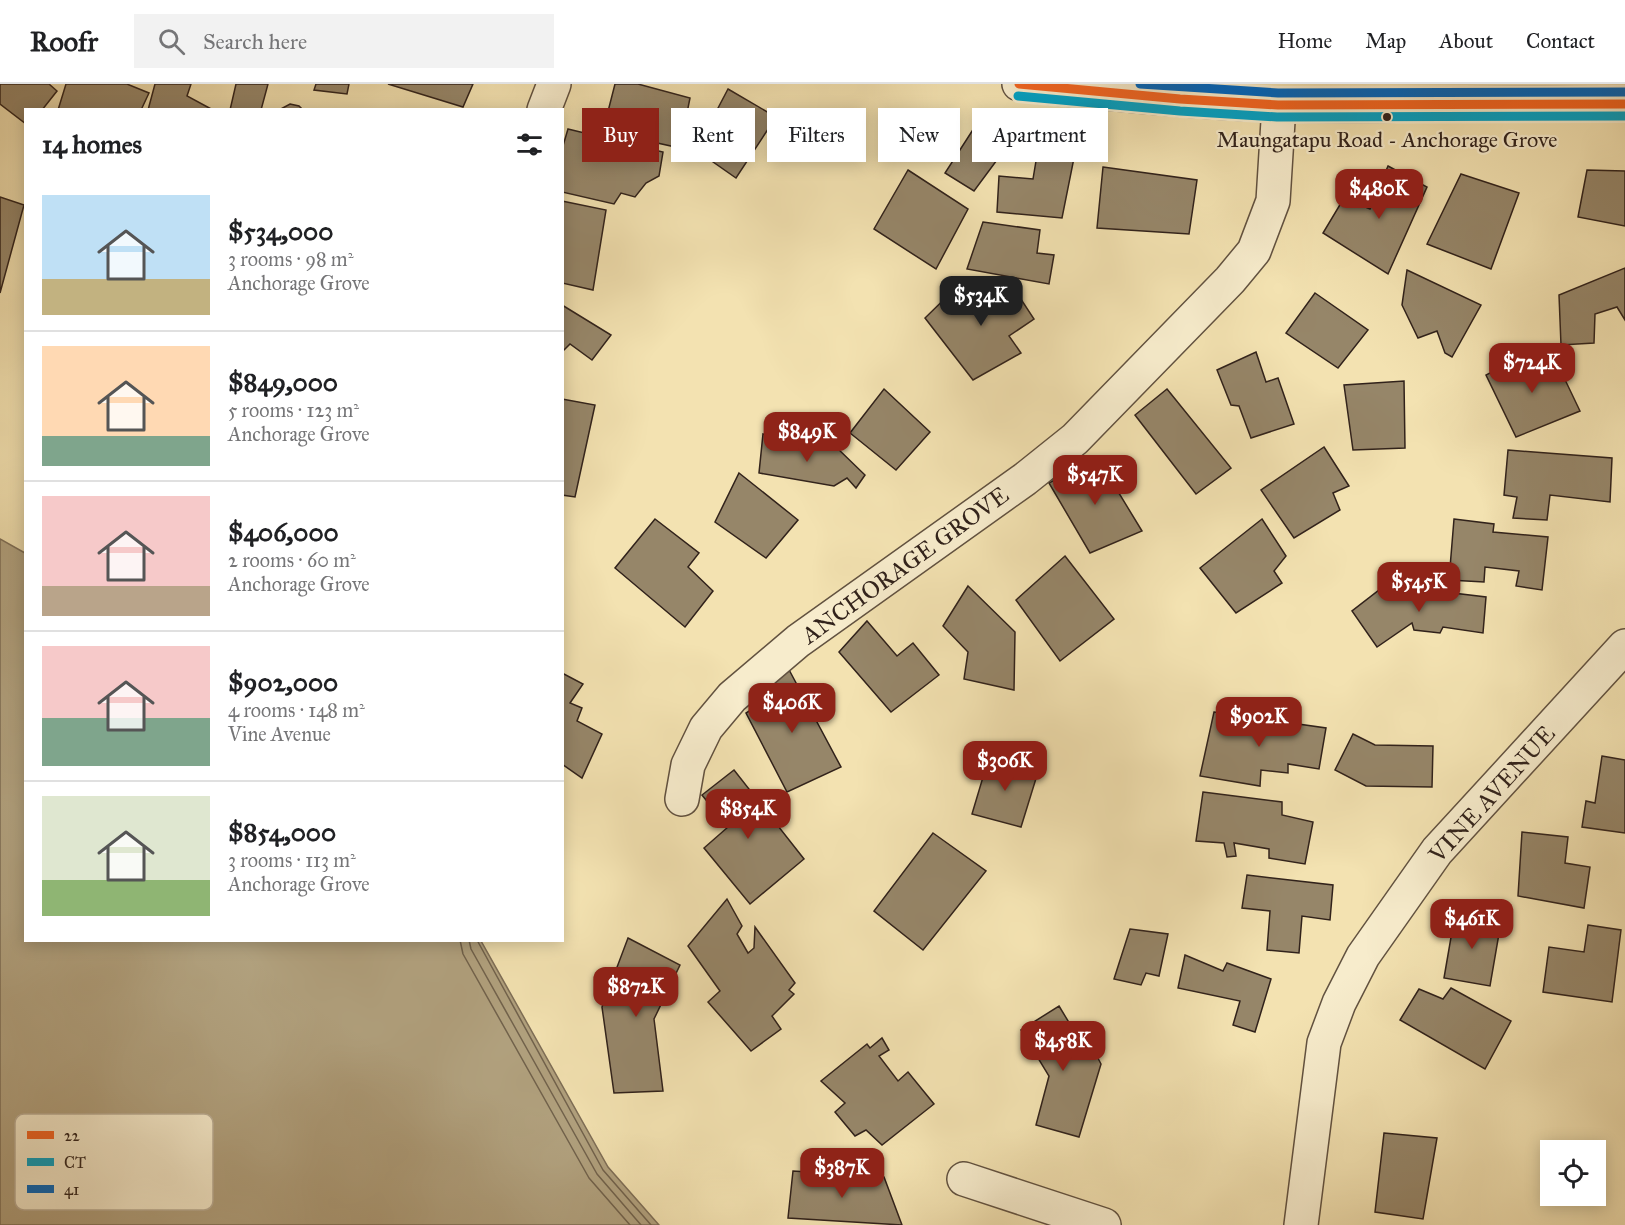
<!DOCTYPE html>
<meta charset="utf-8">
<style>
body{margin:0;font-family:"IM FELL Great Primer",serif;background:#f2f2f2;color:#202124;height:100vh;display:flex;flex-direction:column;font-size:22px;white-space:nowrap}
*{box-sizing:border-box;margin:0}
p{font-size:20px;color:#757577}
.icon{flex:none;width:33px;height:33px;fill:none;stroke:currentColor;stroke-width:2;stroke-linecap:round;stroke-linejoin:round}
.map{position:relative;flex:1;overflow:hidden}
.drawer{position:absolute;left:24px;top:24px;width:540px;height:834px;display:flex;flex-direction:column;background:#fff;border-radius:0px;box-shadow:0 3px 15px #0003}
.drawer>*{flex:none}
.banner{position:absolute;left:582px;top:24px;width:570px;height:54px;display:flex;gap:12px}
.tools{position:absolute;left:1540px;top:1056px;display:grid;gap:12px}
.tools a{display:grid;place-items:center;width:66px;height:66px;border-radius:0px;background:#fff;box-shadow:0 3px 15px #0003;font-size:30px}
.price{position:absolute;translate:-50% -51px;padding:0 14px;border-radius:12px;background:#8f2418;color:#fff;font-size:20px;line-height:39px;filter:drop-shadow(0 2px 3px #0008)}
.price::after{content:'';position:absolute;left:50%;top:36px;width:18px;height:14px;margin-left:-9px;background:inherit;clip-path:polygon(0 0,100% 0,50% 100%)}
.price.selected{background:#222;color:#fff}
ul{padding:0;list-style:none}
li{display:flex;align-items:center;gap:18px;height:150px;padding:0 18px}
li+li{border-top:2px solid #e0e0e0}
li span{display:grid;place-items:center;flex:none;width:168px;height:120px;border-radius:0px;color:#555}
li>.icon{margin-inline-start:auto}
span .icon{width:72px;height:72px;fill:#fffc;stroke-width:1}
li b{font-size:26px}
h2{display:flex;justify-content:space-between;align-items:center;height:72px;padding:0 18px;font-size:26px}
.chip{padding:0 21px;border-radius:0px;background:#fff;box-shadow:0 3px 15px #0003;font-size:21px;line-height:54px}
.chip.selected{background:#8f2418;color:#fff}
header{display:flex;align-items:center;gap:36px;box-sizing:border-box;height:84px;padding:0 30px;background:#fff;border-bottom:2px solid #e0e0e0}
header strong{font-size:28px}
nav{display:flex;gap:33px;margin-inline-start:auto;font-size:21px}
.search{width:420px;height:54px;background:#f2f2f2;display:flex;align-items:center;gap:15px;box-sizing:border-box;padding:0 21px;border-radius:0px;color:#757577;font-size:22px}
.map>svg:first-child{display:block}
</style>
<header>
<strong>Roofr</strong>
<div class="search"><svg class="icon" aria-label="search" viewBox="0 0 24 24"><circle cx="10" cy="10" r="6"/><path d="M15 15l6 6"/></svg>Search here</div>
<nav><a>Home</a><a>Map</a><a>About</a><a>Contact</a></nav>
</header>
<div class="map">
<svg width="1625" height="1141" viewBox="0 0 1625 1141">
<rect width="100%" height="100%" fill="#f3e2b1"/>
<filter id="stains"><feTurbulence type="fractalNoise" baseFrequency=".00333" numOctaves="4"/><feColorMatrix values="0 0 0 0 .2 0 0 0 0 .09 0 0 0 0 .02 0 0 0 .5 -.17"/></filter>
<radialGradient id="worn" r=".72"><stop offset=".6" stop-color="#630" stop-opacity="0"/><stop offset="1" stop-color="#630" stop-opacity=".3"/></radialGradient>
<polygon fill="#b1a17e" stroke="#7e6e56" stroke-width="1.5" points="0,455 25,469 26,856 481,857 608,1083 659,1141 0,1141"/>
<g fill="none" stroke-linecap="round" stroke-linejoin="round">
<g stroke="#71624c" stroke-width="1.5">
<polyline points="460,856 463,870 589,1094 630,1141"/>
<polyline points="469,856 471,865 597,1090 641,1141"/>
<polyline points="477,856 603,1086 651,1141"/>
</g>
</g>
<g fill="#968669" stroke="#31221b" stroke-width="1.5">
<polygon points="0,0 49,0 57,7 42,26 26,26 26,40 0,20"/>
<polygon points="66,0 127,0 149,9 141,26 58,26"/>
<polygon points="155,0 191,0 187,12 213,26 148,26"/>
<polygon points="236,0 268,0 261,26 230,26"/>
<polygon points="316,0 349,0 347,10 314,6"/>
<polygon points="388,0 473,0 463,23"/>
<polygon points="615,0 638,0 690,14 680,64 603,47"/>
<polygon points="728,5 776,33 736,94 696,66"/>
<polygon points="290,20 299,22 303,26 279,26"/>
<polygon points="976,41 1011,57 974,107 945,89"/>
<polygon points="568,45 663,68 659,92 646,99 635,113 621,109 614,120 562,108 562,65"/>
<polygon points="1038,65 1075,69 1062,134 997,128 999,92 1033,95"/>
<polygon points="1388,82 1427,103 1388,190 1323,149 1344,114 1370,125"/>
<polygon points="1103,83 1197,96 1189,150 1097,144"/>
<polygon points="908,86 968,125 936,185 874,145"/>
<polygon points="1587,86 1625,87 1625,142 1578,133"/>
<polygon points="1461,90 1519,109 1491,185 1427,160"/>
<polygon points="0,113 24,121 0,209"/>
<polygon points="562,117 606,126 593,206 562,199"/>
<polygon points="983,138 1040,146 1037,169 1054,171 1049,200 967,185"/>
<polygon points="1625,184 1625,236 1617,223 1595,230 1594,259 1561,261 1559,211"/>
<polygon points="1407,186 1481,221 1452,273 1445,269 1437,247 1418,254 1402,221"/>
<polygon points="1007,194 1034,235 1009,252 1021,269 973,296 925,234 963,197 977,219"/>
<polygon points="1315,209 1368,246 1338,284 1286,249"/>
<polygon points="562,221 611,251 592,276 570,260 562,268"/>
<polygon points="1532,267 1537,281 1557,279 1580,327 1516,353 1486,291"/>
<polygon points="1256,268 1266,298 1278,294 1294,340 1251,354 1239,322 1231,321 1217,286"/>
<polygon points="1404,297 1405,364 1353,366 1344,301"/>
<polygon points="884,305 930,348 896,386 850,349"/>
<polygon points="1167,305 1231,384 1196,410 1135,331"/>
<polygon points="562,315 595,321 575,413 562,411"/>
<polygon points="763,350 831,366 835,362 865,391 856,404 847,394 834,402 759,389"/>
<polygon points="1324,363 1349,402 1333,409 1340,426 1294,454 1261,406"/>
<polygon points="1508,366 1612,374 1610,418 1550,411 1547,436 1513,434 1517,413 1504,411"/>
<polygon points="1097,373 1142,447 1090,469 1049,399"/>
<polygon points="739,389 798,436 766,474 715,438"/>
<polygon points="655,435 699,469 688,483 713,507 685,543 615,484"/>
<polygon points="1262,435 1286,472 1274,487 1282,499 1236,529 1200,484"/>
<polygon points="1454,435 1494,440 1493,448 1548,453 1542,506 1516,502 1519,487 1485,483 1484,498 1449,496"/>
<polygon points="1065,472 1114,535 1060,577 1016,516"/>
<polygon points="968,502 1015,548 1014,606 964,595 968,568 943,542"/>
<polygon points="1383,503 1388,513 1403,503 1486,513 1483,549 1443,543 1440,549 1414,546 1412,539 1377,563 1352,527"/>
<polygon points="867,537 897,572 913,559 939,591 891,628 839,568"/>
<polygon points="787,582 841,683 787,708 746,629 776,610 767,595"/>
<polygon points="562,589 583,600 570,619 582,624 577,637 602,650 582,694 562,680"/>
<polygon points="1214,628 1326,644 1319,685 1288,680 1288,689 1261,686 1260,702 1200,692"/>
<polygon points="1353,650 1375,661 1433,662 1432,703 1366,702 1335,686"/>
<polygon points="1602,672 1625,676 1625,749 1582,743 1586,717 1595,719"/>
<polygon points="989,673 1038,688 1021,743 972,730"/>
<polygon points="734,686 804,775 750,820 704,764 728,743 702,711"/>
<polygon points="1203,708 1282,718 1282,731 1313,738 1305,780 1269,774 1269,765 1234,759 1236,772 1227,773 1224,759 1196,757"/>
<polygon points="1522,748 1568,753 1565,779 1590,783 1584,824 1518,812"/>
<polygon points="933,749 986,787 923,866 874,827"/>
<polygon points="1247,791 1333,801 1330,836 1302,832 1299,869 1267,866 1270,827 1242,824"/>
<polygon points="727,815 742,842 737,850 748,869 754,864 755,843 795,899 789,906 794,910 772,932 781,945 751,967 708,918 720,907 688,862"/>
<polygon points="1455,830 1501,838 1490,902 1444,894"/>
<polygon points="1588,841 1621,846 1612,918 1543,908 1549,863 1584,868"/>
<polygon points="1130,845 1168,850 1159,892 1146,889 1141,901 1114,895"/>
<polygon points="628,854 680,881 654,935 663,1007 614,1009 602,923"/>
<polygon points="1185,871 1223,887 1227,879 1271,895 1255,948 1233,941 1240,917 1178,904"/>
<polygon points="1451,904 1511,937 1485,985 1400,936 1419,905 1443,915"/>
<polygon points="1059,922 1085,965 1091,961 1101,980 1079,1053 1036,1041 1049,992 1021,946"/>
<polygon points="882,954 889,966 879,972 898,997 908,988 934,1020 882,1061 866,1046 855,1052 835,1028 845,1019 821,997 867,960 870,964"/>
<polygon points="1384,1049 1437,1054 1423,1135 1375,1128"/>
<polygon points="793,1087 884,1093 902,1141 788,1134"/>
</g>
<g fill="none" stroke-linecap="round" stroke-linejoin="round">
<defs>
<g id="minor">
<polyline points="544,26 554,0"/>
<polyline points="682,715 688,681 706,644 732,613 798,557 1025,395 1075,355 1230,196 1254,167 1273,117 1279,21"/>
<polyline points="964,1095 1104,1141"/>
<polyline points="1301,1141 1324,959 1339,919 1363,872 1437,767 1625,562"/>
</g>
<path id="tertiary" d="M1019 0C1105 9 1191 18 1278 21 1394 24 1509 16 1625 20"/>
</defs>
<use href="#minor" stroke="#625240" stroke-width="36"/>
<use href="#tertiary" stroke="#625240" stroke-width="36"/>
<use href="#minor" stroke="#f7eccc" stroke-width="33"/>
<use href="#tertiary" stroke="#f7eccc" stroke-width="33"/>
<defs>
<polyline id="bus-1" points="1019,0 1180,15 1278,21 1625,20"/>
<polyline id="bus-2" points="1018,12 1180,27 1277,33 1625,32"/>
<polyline id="bus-3" points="1140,0 1278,9 1625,8"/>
</defs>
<use href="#bus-1" stroke="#f7eccc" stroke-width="14"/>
<use href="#bus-2" stroke="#f7eccc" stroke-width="14"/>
<use href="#bus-3" stroke="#f7eccc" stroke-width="14"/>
<use href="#bus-1" stroke="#f26522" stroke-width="9"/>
<use href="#bus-2" stroke="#02a2c5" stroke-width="9"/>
<use href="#bus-3" stroke="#0065bd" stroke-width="9"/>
</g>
<circle fill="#31221b" stroke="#f7eccc" stroke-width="2" cx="1387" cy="33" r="5"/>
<g text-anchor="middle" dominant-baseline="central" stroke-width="4.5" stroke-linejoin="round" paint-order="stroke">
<g font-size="22" fill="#31221b" stroke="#f7eccc">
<text x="1387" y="55">Maungatapu Road - Anchorage Grove</text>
</g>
<g font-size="24" fill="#31221b" stroke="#f7eccc">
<text transform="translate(905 481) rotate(-36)">ANCHORAGE GROVE</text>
<text transform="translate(1492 710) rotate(-48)">VINE AVENUE</text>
</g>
</g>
<rect x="15" y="1030" width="198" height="96" rx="9" fill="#f7eccc" stroke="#bcaf97" stroke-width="1.5"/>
<rect x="27" y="1047" width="27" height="8" fill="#f26522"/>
<rect x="27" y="1074" width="27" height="8" fill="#02a2c5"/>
<rect x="27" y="1101" width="27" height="8" fill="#0065bd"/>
<g font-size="16" fill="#31221b">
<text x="64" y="1057">22</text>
<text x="64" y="1084">CT</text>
<text x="64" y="1111">41</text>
</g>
<rect width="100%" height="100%" filter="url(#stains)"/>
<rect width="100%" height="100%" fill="url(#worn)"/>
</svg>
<div class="tools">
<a><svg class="icon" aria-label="locate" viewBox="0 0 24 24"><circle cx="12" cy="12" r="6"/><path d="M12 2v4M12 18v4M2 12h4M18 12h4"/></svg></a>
</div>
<b class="price" style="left:1379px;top:136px">$480K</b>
<b class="price selected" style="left:981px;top:243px">$534K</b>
<b class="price" style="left:1532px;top:310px">$724K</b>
<b class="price" style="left:807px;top:379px">$849K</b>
<b class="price" style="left:1095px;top:422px">$547K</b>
<b class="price" style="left:1419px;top:529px">$545K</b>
<b class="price" style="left:792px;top:650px">$406K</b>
<b class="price" style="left:1259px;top:664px">$902K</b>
<b class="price" style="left:1005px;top:708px">$306K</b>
<b class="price" style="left:748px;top:756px">$854K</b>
<b class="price" style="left:1472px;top:866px">$461K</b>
<b class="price" style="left:636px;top:934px">$872K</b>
<b class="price" style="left:1063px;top:988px">$458K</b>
<b class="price" style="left:842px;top:1115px">$387K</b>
<div class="banner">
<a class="chip selected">Buy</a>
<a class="chip">Rent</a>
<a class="chip">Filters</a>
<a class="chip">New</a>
<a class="chip">Apartment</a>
</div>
<section class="drawer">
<h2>14 homes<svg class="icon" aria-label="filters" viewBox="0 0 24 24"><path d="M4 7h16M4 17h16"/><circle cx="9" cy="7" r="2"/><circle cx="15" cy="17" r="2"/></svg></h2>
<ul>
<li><span style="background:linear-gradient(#bfe0f5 70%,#c2b280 0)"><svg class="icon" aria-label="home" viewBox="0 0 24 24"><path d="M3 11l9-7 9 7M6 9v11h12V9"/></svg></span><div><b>$534,000</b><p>3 rooms · 98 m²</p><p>Anchorage Grove</p></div></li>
<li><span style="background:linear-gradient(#ffd9b3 75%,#7fa58c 0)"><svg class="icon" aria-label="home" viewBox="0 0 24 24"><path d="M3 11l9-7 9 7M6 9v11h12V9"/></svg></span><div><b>$849,000</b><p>5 rooms · 123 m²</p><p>Anchorage Grove</p></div></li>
<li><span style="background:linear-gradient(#f6c9c9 75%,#b9a48a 0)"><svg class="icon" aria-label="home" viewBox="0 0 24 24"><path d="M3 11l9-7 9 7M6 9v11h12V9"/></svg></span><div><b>$406,000</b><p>2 rooms · 60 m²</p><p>Anchorage Grove</p></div></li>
<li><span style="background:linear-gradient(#f6c9c9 60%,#7fa58c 0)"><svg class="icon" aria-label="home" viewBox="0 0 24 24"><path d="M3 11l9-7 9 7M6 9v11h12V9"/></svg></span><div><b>$902,000</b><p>4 rooms · 148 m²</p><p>Vine Avenue</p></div></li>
<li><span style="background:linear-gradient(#dfe7d0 70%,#8fb573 0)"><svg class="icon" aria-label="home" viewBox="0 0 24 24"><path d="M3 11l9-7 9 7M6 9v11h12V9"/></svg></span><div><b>$854,000</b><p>3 rooms · 113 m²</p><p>Anchorage Grove</p></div></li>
</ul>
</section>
</div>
